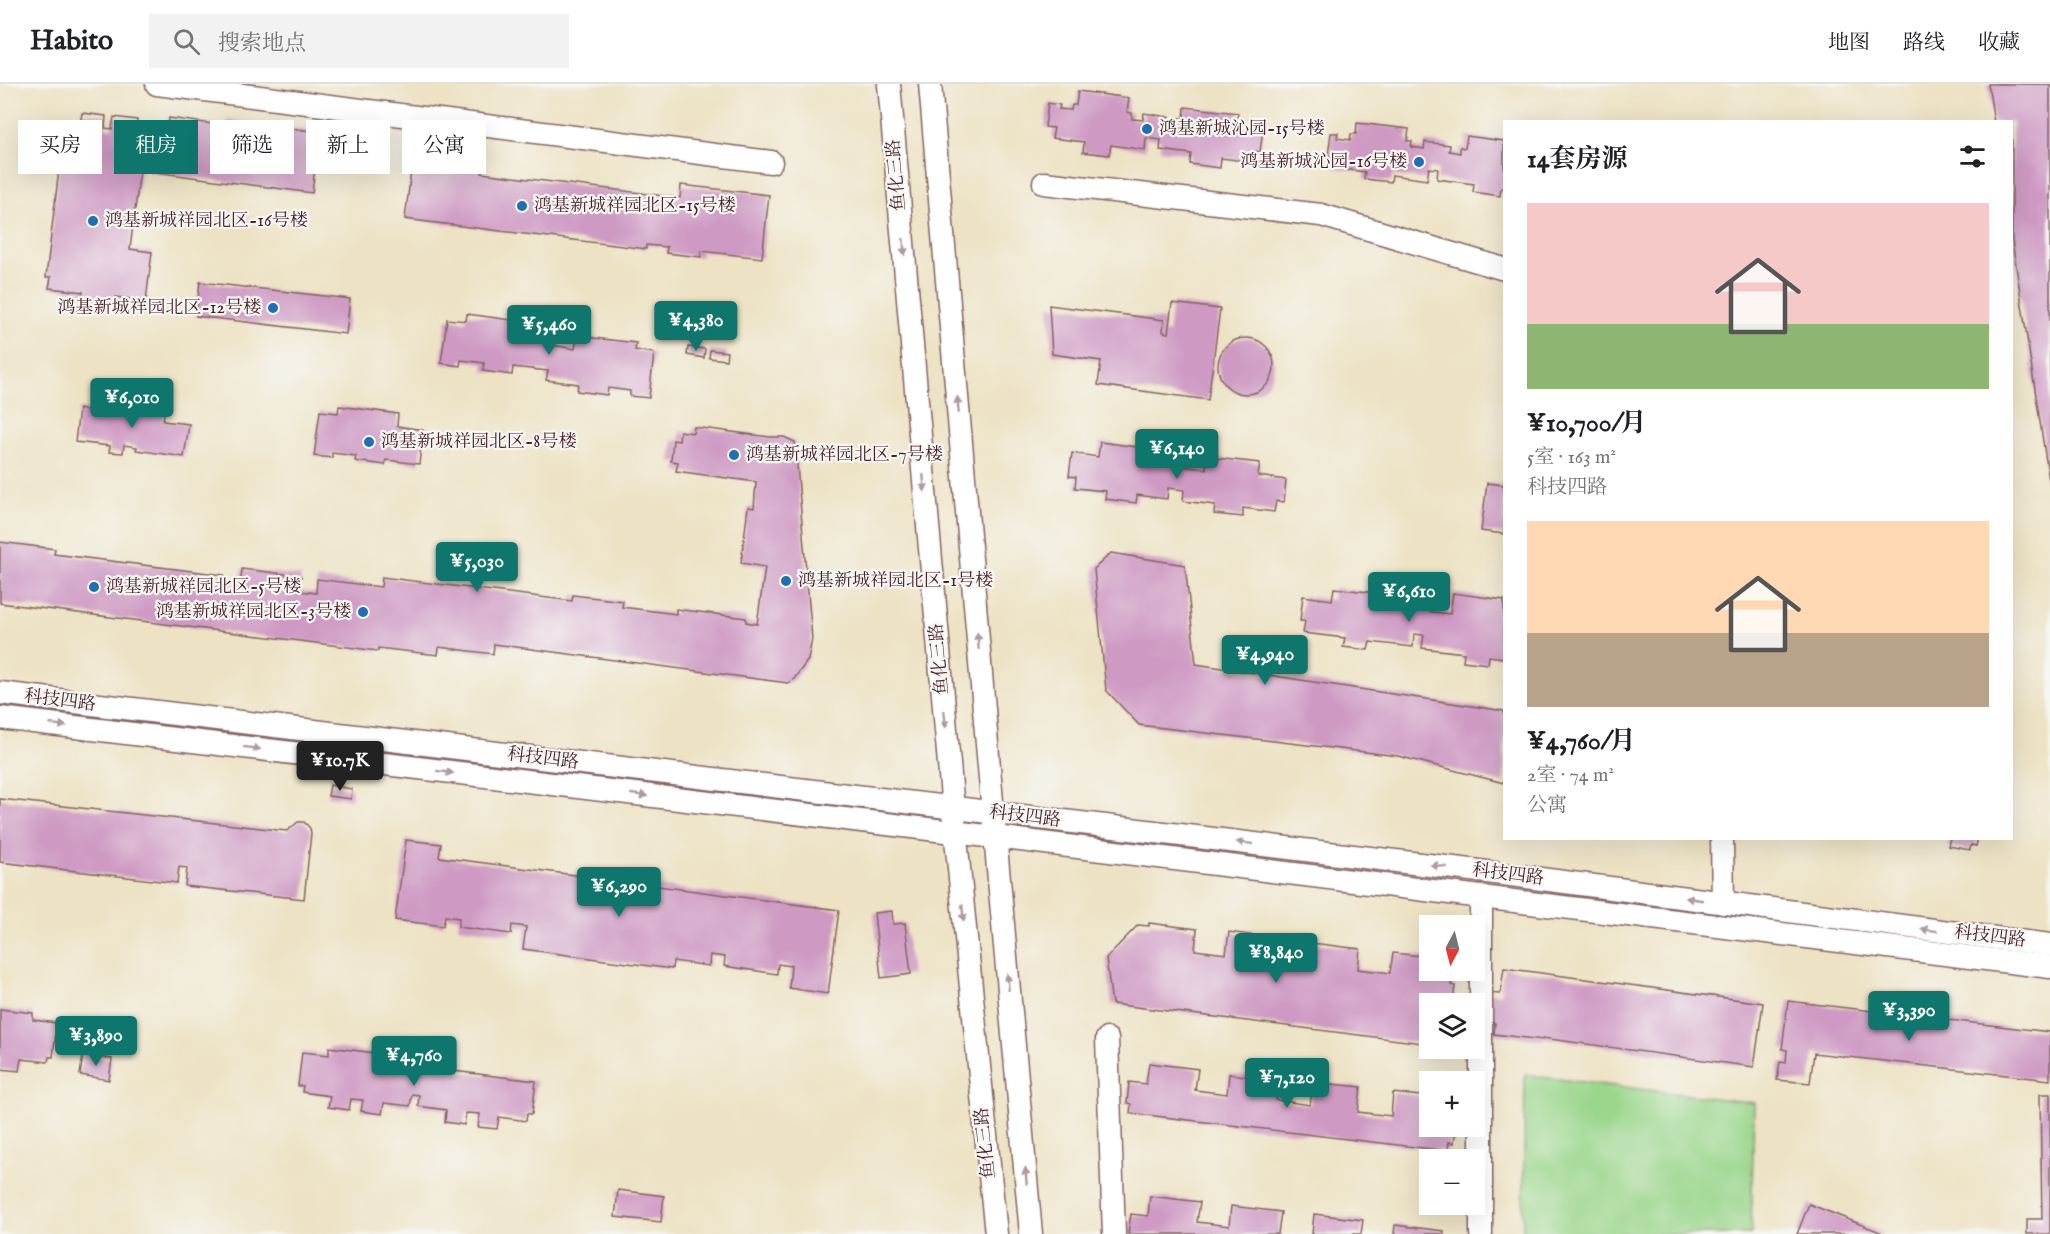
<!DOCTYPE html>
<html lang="zh">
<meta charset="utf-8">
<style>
body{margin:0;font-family:"IM FELL English","Noto Serif SC",serif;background:#f2f2f2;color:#202124;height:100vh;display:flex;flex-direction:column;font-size:22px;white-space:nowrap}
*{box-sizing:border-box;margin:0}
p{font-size:20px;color:#757577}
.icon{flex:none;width:33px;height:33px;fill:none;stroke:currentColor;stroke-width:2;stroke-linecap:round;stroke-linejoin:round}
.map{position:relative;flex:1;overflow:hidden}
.details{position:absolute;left:1503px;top:36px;width:510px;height:720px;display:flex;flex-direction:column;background:#fff;border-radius:0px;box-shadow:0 6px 24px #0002}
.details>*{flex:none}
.top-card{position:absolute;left:18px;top:36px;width:570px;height:54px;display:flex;gap:12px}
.needle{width:39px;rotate:187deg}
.buttons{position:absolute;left:1419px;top:831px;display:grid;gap:12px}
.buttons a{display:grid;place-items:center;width:66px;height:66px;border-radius:0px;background:#fff;box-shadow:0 6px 24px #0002;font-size:30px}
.price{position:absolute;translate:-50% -51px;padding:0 14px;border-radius:6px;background:#0f766e;color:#fff;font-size:20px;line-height:39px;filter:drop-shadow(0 2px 3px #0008)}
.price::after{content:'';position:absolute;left:50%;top:36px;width:18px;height:14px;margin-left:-9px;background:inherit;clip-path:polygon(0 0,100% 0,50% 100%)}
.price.selected{background:#222;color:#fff}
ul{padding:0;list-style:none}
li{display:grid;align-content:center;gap:12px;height:318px;padding:0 24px}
li span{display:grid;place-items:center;height:186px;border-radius:0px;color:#555}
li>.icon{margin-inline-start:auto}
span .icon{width:108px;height:108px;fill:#fffc;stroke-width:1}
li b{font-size:26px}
h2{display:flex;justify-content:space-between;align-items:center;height:72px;padding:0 24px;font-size:26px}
.pill{padding:0 21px;border-radius:0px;background:#fff;box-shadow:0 6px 24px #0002;font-size:21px;line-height:54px}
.pill.selected{background:#0f766e;color:#fff}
header{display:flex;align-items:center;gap:36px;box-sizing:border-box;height:84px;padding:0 30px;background:#fff;border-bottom:2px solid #e0e0e0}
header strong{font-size:28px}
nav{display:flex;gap:33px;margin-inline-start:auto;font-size:21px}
.search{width:420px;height:54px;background:#f2f2f2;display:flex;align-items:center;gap:15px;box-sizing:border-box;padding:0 21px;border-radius:0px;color:#757577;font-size:22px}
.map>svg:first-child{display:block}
</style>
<header>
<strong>Habito</strong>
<div class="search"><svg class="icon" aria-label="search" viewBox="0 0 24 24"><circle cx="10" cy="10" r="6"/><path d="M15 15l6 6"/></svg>搜索地点</div>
<nav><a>地图</a><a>路线</a><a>收藏</a></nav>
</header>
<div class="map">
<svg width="2050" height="1150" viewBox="0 0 2050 1150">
<rect width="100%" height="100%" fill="#f6f6f2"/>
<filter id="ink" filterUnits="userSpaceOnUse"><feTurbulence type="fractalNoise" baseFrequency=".0167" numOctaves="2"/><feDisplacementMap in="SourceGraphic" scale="12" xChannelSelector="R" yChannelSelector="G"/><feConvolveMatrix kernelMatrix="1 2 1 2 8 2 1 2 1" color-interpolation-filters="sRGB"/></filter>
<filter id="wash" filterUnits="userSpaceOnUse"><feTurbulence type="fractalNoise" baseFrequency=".008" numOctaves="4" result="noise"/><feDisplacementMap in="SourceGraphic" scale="24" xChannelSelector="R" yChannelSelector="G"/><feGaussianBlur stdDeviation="1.35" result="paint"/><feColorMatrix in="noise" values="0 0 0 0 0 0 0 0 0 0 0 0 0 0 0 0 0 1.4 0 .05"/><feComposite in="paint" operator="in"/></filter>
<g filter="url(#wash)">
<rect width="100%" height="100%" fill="#ede2c4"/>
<polygon fill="#9ad68b" stroke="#727a5b" stroke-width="1.5" points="1525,991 1754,1019 1751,1150 1523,1150"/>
<g id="blocks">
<g fill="#ce99c3">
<polygon points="1988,0 2050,0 2050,403 2012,156 2012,38 1994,38"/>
<polygon points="1078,7 1129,14 1127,28 1132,29 1132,35 1143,36 1144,29 1169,33 1168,38 1179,39 1180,34 1184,34 1185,23 1238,29 1236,41 1242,42 1241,47 1250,48 1250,44 1263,46 1260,68 1253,67 1252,78 1221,74 1220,84 1190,80 1191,70 1160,66 1161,56 1146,54 1145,66 1111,61 1109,71 1083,68 1084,58 1052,54 1054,44 1045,43 1048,19 1060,21 1059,25 1071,26 1072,21 1076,21"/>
<polygon points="82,29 106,32 105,44 112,45 114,33 137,36 136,48 166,52 169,34 227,42 228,36 319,48 312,109 140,86 130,165 152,168 146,217 116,213 115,219 82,214 83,208 49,204 51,193 46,193 61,69 51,68 52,60 47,59 50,37 80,41"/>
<polygon points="1357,39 1409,45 1407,57 1412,57 1411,63 1424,65 1425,58 1450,61 1449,67 1460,69 1460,63 1465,64 1467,52 1504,57 1504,104 1501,104 1500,112 1473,108 1474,100 1437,95 1438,85 1429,84 1427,96 1392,91 1391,98 1364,95 1365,88 1334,84 1335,73 1328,72 1331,49 1338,49 1337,54 1350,56 1351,50 1356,50"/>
<polygon points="413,71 483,80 482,89 680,114 681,101 769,111 762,174 701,167 701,173 666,169 667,163 646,161 646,165 405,135"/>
<polygon points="200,198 350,215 346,250 196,232"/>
<polygon points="1172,219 1220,225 1208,316 1098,301 1101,277 1052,270 1049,221 1164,236 1163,248 1168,249"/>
<polygon points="467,230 526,238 525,250 552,254 551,261 575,265 577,252 636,259 635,266 654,269 649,314 630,312 630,307 608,304 607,311 577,307 578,300 546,296 548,287 513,283 512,291 483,287 484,279 461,276 460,282 441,279 447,235 466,237"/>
<circle cx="1246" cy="282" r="28"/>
<polygon points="688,263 705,265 704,274 687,271"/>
<polygon points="710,266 727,268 726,276 709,274"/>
<polygon points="107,314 132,317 130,332 137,333 139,318 165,322 163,337 189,340 184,373 136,366 137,363 124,361 123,369 109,368 110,362 75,358 79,325 105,329"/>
<polygon points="339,322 398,330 397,342 423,346 419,380 386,376 385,381 355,377 356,372 332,369 332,374 314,372 320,327 338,329"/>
<polygon points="694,343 770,353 784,353 795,358 812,555 808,576 794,595 788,599 494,560 493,570 439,563 438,571 378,564 378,567 0,519 0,458 55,465 54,470 224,491 224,499 240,501 242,485 301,492 299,507 316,509 317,495 381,503 382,493 572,517 573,511 623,517 622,523 676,530 676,525 746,534 746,538 757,540 765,483 741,479 748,423 754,424 756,398 676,387 678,378 671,377 673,356 679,357 680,347 693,349"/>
<polygon points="1100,358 1153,365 1151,379 1206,385 1207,373 1260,379 1258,392 1286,396 1284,418 1276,417 1274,428 1243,424 1243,433 1214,430 1215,421 1183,417 1184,406 1168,404 1167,415 1137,411 1136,419 1105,415 1106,407 1075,404 1076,393 1069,392 1072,369 1098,373"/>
<polygon points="1487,399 1504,401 1504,450 1481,447"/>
<polygon points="1111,469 1185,481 1196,580 1504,627 1504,699 1398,672 1139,641 1106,606 1094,485"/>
<polygon points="1334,504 1393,511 1391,523 1450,530 1453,509 1504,516 1504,574 1489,572 1488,580 1463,577 1464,569 1422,564 1424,551 1414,550 1413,563 1370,558 1368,566 1343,563 1345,554 1303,549 1305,537 1300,537 1303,512 1332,516"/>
<polygon points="330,701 352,705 351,715 328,712"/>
<polygon points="0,715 287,747 298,738 304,738 310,744 311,749 304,815 185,802 187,784 179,783 177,799 0,778"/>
<polygon points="1950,754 1978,754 1976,762 1971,761 1970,766 1948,762"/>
<polygon points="406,756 441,760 439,773 839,826 828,910 789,904 791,882 778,880 777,890 724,882 725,873 710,871 709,882 673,877 672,885 523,865 526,843 512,841 511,850 458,843 459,834 445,832 443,842 395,836"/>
<polygon points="892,827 893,840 905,839 911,890 881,894 874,829"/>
<polygon points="1149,839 1197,845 1195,866 1226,870 1229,848 1279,855 1277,875 1309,879 1312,859 1360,865 1358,885 1390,889 1393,869 1430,873 1430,886 1441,886 1440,893 1452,895 1451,901 1455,902 1453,920 1430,920 1430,960 1112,920 1106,874 1138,841 1149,842"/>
<polygon points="1504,884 1763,919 1754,983 1543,954 1543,956 1494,950 1495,939 1486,937 1490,909 1500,910"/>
<polygon points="1788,917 2050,948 2050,996 1814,969 1810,999 1777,996 1780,978 1786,979 1787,966 1782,965"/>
<polygon points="0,925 33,929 33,936 57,939 53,973 49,973 48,978 21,975 19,987 0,985"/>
<polygon points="329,963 397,972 396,980 536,997 532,1030 527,1030 526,1037 499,1033 497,1045 478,1043 480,1030 466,1029 464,1041 445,1038 446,1026 418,1022 419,1011 412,1010 410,1022 384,1019 382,1030 361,1027 363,1016 351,1015 349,1026 328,1023 330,1012 302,1008 303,1002 298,1002 302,968 329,971"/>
<polygon points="83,971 112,975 109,996 80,991"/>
<polygon points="1149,979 1198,985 1195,1006 1227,1010 1229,990 1279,996 1276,1016 1310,1021 1313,998 1361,1003 1358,1028 1391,1032 1393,1009 1430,1013 1430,1042 1456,1042 1454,1059 1449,1058 1448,1067 1130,1029 1131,1020 1127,1019 1129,998 1146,1000"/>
<polygon points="2040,1010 2050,1010 2050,1150 2027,1150 2027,1135 2042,1135"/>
<polygon points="618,1106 664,1112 661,1138 615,1133"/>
<polygon points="1150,1112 1200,1118 1197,1138 1229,1142 1231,1122 1281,1128 1278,1150 1128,1150 1131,1130 1148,1132"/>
<polygon points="1809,1120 1885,1150 1797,1150"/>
<polygon points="1314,1130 1363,1136 1361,1150 1312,1150"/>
<polygon points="1395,1141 1444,1147 1444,1150 1394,1150"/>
</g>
</g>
</g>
<g filter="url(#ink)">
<use href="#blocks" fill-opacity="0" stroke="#836361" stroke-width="1.5"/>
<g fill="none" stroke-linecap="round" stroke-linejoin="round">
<defs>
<g id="minor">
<polyline points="157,0 771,78"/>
<polyline points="889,0 953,725 996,1150"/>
<polyline points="930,0 993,729 1031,1150"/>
<polyline points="1044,99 1321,131 1504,185"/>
<polyline points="0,609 1479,787 2050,861"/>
<polyline points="0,634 995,753 2050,883"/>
<polyline points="1722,754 1723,819"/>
<polyline points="1107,955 1114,1150"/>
<polyline points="1481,1150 1481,813"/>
</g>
</defs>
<use href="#minor" stroke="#836361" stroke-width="25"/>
<use href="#minor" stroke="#fff" stroke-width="22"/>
</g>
<defs><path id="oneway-solid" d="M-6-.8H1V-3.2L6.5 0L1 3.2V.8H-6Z" transform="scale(1.5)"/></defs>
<g fill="#ae9aa0">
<use href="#oneway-solid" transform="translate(904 163) rotate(85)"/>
<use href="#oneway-solid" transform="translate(958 321) rotate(-95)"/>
<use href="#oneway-solid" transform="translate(924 399) rotate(85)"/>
<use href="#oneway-solid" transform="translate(978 557) rotate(-95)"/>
<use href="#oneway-solid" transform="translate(945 635) rotate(85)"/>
<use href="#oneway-solid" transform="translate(58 641) rotate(7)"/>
<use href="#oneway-solid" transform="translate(252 664) rotate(7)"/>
<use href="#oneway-solid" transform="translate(445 688) rotate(7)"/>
<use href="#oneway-solid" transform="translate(639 711) rotate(7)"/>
<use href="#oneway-solid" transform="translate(1245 759) rotate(-173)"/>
<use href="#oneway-solid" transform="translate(1439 782) rotate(-173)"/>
<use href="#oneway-solid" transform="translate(1694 815) rotate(-172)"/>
<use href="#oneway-solid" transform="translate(963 829) rotate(84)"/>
<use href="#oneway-solid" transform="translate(1929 846) rotate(-173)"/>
<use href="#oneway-solid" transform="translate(1008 898) rotate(-95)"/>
<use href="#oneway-solid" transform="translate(1026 1092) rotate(-95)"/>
</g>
</g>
<g fill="#1f6fb2" stroke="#f6f6f2" stroke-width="2">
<circle cx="1147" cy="45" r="6"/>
<circle cx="1419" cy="78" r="6"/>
<circle cx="522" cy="122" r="6"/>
<circle cx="93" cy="137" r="6"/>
<circle cx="273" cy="224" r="6"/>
<circle cx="369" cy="358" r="6"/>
<circle cx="734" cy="371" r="6"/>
<circle cx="786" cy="497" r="6"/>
<circle cx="94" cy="503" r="6"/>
<circle cx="363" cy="528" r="6"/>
</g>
<g text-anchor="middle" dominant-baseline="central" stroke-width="4.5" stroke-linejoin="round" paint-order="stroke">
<g font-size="18" fill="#4a1f2b" stroke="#f6f6f2" text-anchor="start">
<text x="1159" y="45">鸿基新城沁园-15号楼</text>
<text x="1407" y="78" text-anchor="end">鸿基新城沁园-16号楼</text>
<text x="534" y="122">鸿基新城祥园北区-15号楼</text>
<text x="105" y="137">鸿基新城祥园北区-16号楼</text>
<text x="261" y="224" text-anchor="end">鸿基新城祥园北区-12号楼</text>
<text x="381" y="358">鸿基新城祥园北区-8号楼</text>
<text x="746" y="371">鸿基新城祥园北区-7号楼</text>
<text x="798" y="497">鸿基新城祥园北区-1号楼</text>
<text x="106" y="503">鸿基新城祥园北区-5号楼</text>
<text x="351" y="528" text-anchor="end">鸿基新城祥园北区-3号楼</text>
</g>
<g font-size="18" fill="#4a1f2b" stroke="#f6f6f2">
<text transform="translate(897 91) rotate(-95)">鱼化三路</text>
<text transform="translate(940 575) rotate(-95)">鱼化三路</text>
<text transform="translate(60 617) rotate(7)">科技四路</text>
<text transform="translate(543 675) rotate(7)">科技四路</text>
<text transform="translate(1025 733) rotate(7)">科技四路</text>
<text transform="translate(1508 791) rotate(7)">科技四路</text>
<text transform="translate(1990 853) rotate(7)">科技四路</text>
<text transform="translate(986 1059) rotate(-96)">鱼化三路</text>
</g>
</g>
</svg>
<div class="buttons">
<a><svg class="needle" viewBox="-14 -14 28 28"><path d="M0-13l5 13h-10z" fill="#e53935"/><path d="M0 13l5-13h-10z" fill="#757577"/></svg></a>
<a><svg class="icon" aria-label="layers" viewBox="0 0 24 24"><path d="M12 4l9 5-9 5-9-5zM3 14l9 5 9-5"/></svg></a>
<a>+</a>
<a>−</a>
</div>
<b class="price" style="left:696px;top:268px">¥4,380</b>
<b class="price" style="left:549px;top:272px">¥5,460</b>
<b class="price" style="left:132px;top:345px">¥6,010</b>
<b class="price" style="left:1177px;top:396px">¥6,140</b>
<b class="price" style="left:477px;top:509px">¥5,030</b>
<b class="price" style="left:1409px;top:539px">¥6,610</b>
<b class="price" style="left:1265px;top:602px">¥4,940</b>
<b class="price selected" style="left:340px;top:708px">¥10.7K</b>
<b class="price" style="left:619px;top:834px">¥6,290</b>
<b class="price" style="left:1276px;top:900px">¥8,840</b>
<b class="price" style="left:1909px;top:958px">¥3,390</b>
<b class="price" style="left:96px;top:983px">¥3,890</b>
<b class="price" style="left:414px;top:1003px">¥4,760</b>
<b class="price" style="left:1287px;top:1025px">¥7,120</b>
<div class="top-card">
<a class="pill">买房</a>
<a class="pill selected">租房</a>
<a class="pill">筛选</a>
<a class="pill">新上</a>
<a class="pill">公寓</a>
</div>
<section class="details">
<h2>14套房源<svg class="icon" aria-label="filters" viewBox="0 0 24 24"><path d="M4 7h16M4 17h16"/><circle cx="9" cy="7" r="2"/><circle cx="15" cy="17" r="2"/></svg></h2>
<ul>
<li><span style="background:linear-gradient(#f6c9c9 65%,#8fb573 0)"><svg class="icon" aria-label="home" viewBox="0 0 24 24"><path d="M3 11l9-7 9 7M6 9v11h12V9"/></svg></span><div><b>¥10,700/月</b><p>5室 · 163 m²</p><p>科技四路</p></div></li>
<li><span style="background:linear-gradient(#ffd9b3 60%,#b9a48a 0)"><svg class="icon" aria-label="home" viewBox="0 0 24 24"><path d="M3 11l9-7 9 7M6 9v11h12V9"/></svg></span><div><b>¥4,760/月</b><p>2室 · 74 m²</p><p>公寓</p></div></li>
</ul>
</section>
</div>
